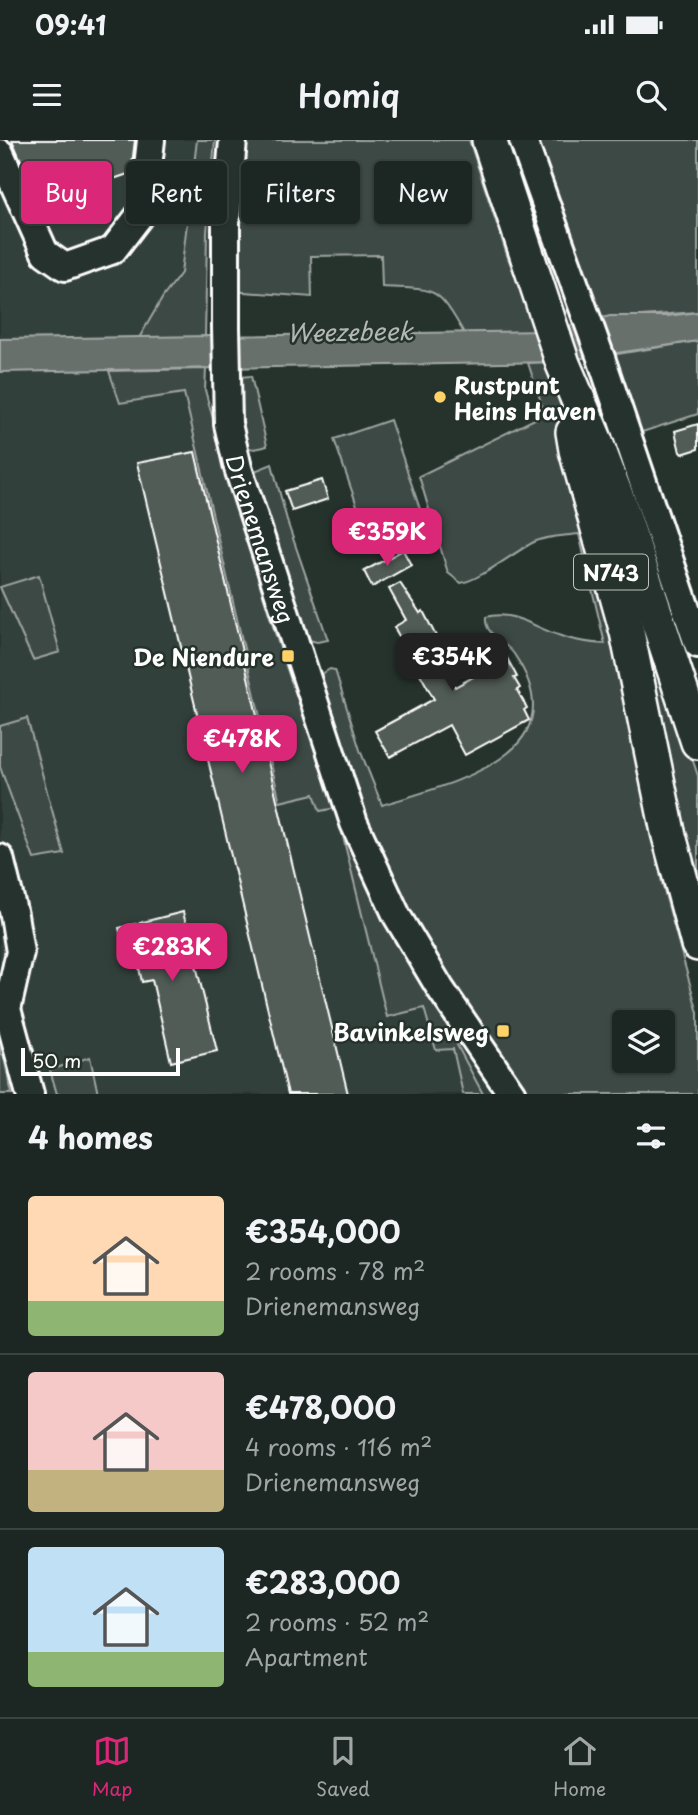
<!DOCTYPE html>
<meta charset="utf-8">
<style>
body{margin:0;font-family:"Playpen Sans",sans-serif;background:#252e2a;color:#f1f3f6;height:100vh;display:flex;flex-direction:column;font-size:26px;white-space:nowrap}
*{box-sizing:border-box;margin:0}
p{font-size:23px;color:#a0a5a5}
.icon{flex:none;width:38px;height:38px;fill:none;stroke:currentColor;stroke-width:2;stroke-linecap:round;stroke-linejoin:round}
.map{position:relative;height:954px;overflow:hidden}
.drawer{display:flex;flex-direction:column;background:#1c2622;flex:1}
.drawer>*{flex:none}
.top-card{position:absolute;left:21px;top:21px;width:656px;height:63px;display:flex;gap:14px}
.buttons{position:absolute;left:612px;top:870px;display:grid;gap:14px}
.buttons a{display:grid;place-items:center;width:63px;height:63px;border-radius:7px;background:#1c2622;box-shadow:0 2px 5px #0004,0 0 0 2px #3a4340;font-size:35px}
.scale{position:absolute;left:21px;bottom:18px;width:159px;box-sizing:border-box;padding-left:7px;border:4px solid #fff;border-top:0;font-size:19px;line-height:24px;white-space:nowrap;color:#fff;-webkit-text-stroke:5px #26332d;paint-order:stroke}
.price{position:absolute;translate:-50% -60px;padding:0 16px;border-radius:14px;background:#db2777;color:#fff;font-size:23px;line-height:46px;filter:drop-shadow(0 2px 4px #0008)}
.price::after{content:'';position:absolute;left:50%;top:42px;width:21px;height:16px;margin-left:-10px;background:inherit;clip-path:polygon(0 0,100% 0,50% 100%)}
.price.current{background:#222;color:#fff}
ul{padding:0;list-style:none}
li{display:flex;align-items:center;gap:21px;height:175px;padding:0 28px}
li+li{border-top:2px solid #3a4340}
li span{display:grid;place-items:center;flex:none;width:196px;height:140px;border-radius:7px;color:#555}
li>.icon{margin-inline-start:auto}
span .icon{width:84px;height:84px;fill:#fffc;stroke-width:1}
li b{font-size:30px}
h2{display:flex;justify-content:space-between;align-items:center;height:84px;padding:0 28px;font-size:30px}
.pill{padding:0 24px;border-radius:7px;background:#1c2622;box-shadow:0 2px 5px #0004,0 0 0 2px #3a4340;font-size:24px;line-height:63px}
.pill.current{background:#db2777;color:#fff}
.status{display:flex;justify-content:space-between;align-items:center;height:49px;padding:0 35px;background:#1c2622;direction:ltr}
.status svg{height:19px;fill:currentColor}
header{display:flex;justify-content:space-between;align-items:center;height:91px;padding:0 28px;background:#1c2622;font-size:32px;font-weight:600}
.menu{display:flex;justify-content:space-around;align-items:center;height:98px;border-top:2px solid #3a4340;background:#1c2622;font-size:19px;color:#a0a5a5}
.menu a{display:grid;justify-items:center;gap:4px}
.menu .current{color:#db2777}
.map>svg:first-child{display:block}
</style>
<div class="status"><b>09:41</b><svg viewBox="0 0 49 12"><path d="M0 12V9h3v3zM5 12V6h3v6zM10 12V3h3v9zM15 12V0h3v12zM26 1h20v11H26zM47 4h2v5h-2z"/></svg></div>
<header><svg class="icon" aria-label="menu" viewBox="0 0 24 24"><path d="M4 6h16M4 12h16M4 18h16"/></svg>Homiq<svg class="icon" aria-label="search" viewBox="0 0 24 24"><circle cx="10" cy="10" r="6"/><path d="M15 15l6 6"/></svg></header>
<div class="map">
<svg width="698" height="954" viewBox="0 0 698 954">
<rect width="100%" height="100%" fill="#26332d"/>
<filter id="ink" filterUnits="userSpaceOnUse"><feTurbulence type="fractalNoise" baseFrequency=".0143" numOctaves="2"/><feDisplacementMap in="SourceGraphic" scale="14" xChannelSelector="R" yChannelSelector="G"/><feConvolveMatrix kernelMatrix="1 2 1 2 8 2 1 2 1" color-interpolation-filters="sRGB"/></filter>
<g filter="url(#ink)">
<polygon fill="#333f3a" points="0,0 214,0 202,286 338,674 394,806 495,954 0,954"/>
<g fill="#3e4944" stroke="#9ea4a2" stroke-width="2" fill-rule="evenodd">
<polygon points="197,0 215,0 207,92 205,197 139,198 163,157 181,133"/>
<path d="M239 0H469L508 118 537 192 464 193C436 144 436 150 382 147L381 115 311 116 312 157 231 151Z"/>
<polygon points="537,0 698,0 698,172 598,179 572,110"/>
<polygon points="698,201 698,274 636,294 611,215"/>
<path d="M548 222 595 389 662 743 698 873V954H521L388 744 315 538 330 529 335 530 360 610 382 665C452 643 582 615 514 514 505 501 484 495 486 477 512 469 537 489 561 496 575 501 590 503 605 504L579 394C565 396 547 396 534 402 514 412 480 440 461 443L448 433 419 336 545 274 528 223ZM625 882H663V920H625Z"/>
<path d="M206 229 205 250C240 376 273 504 323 625 370 737 425 846 483 954H463L453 909 436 910 424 868 387 877 336 668 320 671 314 654 280 662 184 253 120 263 109 231Z"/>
<path d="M251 236 267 306C254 310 249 311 241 300L240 237Z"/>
<polygon points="390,280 427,390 372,409 334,299"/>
<polygon points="272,324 288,384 328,500 317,502 309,500 304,493 253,338 257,330"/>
<polygon points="623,409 698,636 698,753"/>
<polygon points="39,435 60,512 33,520 0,447"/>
<polygon points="27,578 64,714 34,719 0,627 0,586"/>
<polygon points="0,900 12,954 0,954"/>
<polygon points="90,917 98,954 57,954 50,930"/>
</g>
<polygon fill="#67706c" stroke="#a4a9a7" stroke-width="2" points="698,172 698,201 556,222 0,232 0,199 546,191 610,176 667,176"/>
<g fill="#515c57" stroke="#fff" stroke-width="2">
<polygon points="12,0 135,0 131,33 40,64"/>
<polygon points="698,284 698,309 682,314 680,312 675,291"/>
<polygon points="195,312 281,677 348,954 288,954 137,323"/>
<polygon points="322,340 328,359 292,371 285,351"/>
<polygon points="403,410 411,425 372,447 364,431"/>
<polygon points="400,443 420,473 423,471 439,502 432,505 455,547 492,527 490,524 506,516 517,537 514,538 520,548 517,550 527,568 524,570 529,580 465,615 449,585 390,617 375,591 434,559 394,487 406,480 389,449"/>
<polygon points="183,772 217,911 171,922 152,840 142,842 138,823 128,825 119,788"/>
</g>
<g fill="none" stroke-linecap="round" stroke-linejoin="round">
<defs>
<g id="minor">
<path id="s1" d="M233 0 226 83V187L228 284 238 328 354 683 397 776 440 848 512 954"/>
<polyline points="523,0 601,218 698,504"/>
<polyline points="0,13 45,113 65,127 113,110 143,71 151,0"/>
<polyline points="0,718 14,775 20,812 7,869 30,954"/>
</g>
<g id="major">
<polyline points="489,0 563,224 596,302 619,363 698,602"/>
<polyline points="573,292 576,310 627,492 668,692 698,804"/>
</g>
</defs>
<use href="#minor" stroke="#fff" stroke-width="32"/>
<use href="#major" stroke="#fff" stroke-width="38"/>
<use href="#minor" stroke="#26332d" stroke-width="26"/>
<use href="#major" stroke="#26332d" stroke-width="33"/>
</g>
</g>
<g fill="#ffd166" stroke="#26332d" stroke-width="2.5">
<circle cx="440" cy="257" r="7"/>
<rect x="281" y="509" width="14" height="14" rx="3.5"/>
<rect x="496" y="884" width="14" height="14" rx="3.5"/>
</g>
<g text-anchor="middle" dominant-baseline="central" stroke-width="5" stroke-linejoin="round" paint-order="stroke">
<rect fill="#26332d" stroke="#bec2c0" stroke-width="2" x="574" y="414.5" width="74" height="35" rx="5"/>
<g font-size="21" font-weight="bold" fill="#fff">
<text x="611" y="432">N743</text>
</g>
<g font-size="23" font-weight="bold" fill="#fff" stroke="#26332d" text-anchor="end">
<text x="454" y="244" text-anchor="start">Rustpunt<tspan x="454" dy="26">Heins Haven</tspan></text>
<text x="274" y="516">De Niendure</text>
<text x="489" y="891">Bavinkelsweg</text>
</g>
<g font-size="23" fill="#fff" stroke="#26332d">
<text stroke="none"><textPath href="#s1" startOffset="404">Drienemansweg</textPath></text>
</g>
<g font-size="24" font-style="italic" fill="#b3b8b6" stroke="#26332d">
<text transform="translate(350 191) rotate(-1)">Weezebeek</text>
</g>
</g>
</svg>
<div class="buttons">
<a><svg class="icon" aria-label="layers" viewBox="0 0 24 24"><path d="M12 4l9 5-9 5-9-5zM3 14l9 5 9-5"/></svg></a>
</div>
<div class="scale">50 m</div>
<b class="price" style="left:387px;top:428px">€359K</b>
<b class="price current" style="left:452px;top:553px">€354K</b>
<b class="price" style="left:242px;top:635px">€478K</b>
<b class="price" style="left:172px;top:843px">€283K</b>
<div class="top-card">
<a class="pill current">Buy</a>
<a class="pill">Rent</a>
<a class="pill">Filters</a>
<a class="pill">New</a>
</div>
</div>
<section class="drawer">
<h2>4 homes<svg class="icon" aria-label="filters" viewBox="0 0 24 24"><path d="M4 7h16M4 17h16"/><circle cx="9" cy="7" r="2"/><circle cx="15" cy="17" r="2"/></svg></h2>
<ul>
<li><span style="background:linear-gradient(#ffd9b3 75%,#8fb573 0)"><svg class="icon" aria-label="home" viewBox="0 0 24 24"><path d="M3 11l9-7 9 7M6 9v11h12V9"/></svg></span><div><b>€354,000</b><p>2 rooms · 78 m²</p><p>Drienemansweg</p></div></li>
<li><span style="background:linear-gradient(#f6c9c9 70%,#c2b280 0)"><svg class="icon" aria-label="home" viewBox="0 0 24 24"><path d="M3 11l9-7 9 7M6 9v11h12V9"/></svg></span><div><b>€478,000</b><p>4 rooms · 116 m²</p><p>Drienemansweg</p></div></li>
<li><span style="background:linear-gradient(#bfe0f5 75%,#8fb573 0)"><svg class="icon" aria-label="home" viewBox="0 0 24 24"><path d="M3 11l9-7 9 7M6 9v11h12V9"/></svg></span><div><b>€283,000</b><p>2 rooms · 52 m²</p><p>Apartment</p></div></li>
</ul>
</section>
<nav class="menu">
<a class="current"><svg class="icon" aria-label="map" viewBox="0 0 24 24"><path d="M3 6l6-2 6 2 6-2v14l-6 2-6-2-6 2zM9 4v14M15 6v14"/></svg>Map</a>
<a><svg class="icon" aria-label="saved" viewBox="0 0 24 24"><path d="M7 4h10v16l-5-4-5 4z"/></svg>Saved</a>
<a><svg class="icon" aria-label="home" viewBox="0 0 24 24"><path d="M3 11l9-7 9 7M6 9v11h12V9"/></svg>Home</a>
</nav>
